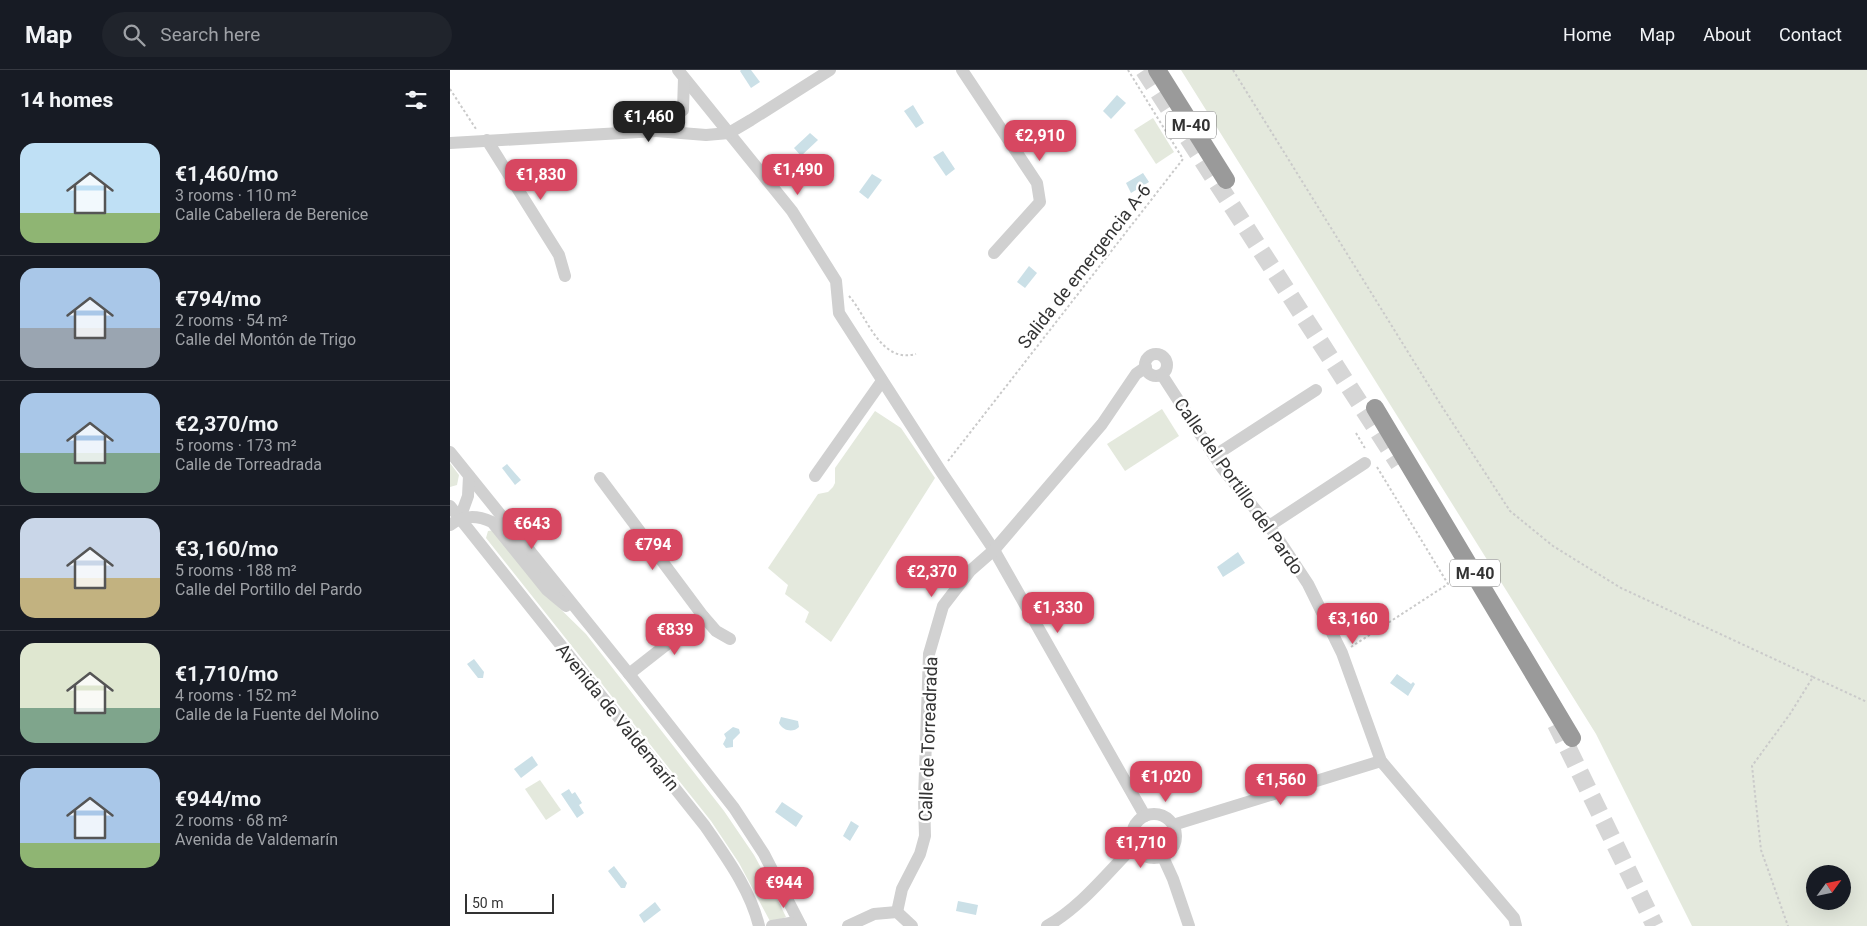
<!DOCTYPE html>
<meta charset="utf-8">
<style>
body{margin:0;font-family:Roboto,sans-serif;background:#20242c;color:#f1f3f6;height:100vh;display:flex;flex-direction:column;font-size:19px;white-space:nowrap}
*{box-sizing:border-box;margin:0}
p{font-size:16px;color:#9ea1a6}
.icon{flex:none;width:28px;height:28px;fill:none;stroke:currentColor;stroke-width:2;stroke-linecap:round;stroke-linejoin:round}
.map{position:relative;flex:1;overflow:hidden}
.details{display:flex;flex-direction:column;background:#171b24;width:450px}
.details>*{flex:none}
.needle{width:32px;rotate:57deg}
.controls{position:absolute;left:1356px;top:795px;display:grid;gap:10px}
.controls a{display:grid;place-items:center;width:45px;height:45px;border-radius:50%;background:#171b24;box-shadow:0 5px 20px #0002;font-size:25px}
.scale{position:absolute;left:15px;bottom:12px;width:89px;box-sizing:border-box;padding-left:5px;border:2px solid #333;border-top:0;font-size:14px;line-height:18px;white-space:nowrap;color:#333;-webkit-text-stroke:4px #fff;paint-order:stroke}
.price{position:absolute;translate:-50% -42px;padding:0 11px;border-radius:10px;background:#d74761;color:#fff;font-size:16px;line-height:32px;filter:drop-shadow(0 1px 2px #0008)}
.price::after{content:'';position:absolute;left:50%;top:30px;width:15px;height:11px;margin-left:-8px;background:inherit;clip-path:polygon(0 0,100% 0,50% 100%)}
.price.selected{background:#222;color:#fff}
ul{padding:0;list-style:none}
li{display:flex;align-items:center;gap:15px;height:125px;padding:0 20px}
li+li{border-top:1px solid #363941}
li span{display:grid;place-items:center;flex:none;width:140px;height:100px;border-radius:15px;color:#555}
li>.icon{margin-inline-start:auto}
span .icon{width:60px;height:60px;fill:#fffc;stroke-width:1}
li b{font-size:21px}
h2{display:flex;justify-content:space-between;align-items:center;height:60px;padding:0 20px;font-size:21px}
header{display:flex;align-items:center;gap:30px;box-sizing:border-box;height:70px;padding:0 25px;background:#171b24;border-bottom:1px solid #363941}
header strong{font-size:24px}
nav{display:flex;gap:28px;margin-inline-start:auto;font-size:18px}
.search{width:350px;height:45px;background:#20242c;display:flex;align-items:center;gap:12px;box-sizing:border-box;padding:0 18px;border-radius:28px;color:#9ea1a6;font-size:19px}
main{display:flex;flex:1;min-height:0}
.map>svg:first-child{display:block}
</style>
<header>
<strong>Map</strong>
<div class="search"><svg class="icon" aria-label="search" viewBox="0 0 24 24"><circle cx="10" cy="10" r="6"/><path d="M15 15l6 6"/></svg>Search here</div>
<nav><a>Home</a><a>Map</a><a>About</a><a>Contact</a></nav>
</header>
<main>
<section class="details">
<h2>14 homes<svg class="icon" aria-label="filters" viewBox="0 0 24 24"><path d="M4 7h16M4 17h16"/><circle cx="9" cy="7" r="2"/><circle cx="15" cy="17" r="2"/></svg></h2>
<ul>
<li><span style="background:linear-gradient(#bfe0f5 70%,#8fb573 0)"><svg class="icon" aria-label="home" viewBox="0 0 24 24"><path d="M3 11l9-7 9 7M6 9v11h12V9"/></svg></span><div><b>€1,460/mo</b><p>3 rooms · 110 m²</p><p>Calle Cabellera de Berenice</p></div></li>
<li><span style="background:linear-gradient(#a9c7e8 60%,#9aa5b1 0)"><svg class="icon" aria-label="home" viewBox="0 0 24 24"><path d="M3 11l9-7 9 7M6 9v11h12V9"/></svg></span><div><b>€794/mo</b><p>2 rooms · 54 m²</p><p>Calle del Montón de Trigo</p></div></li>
<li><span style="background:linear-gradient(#a9c7e8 60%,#7fa58c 0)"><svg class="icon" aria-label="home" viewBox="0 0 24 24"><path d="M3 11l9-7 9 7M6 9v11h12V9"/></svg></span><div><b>€2,370/mo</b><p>5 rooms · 173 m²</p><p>Calle de Torreadrada</p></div></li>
<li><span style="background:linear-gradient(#c9d6e8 60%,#c2b280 0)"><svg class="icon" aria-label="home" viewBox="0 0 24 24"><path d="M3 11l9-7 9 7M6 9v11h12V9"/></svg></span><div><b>€3,160/mo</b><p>5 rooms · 188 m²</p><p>Calle del Portillo del Pardo</p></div></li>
<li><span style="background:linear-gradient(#dfe7d0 65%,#7fa58c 0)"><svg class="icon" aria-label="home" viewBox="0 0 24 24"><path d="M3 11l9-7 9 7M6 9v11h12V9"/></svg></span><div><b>€1,710/mo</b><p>4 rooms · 152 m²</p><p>Calle de la Fuente del Molino</p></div></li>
<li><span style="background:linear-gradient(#a9c7e8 75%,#8fb573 0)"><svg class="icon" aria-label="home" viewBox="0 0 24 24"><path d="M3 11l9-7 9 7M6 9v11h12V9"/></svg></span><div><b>€944/mo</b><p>2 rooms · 68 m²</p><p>Avenida de Valdemarín</p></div></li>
</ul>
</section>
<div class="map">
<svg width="1417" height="856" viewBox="0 0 1417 856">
<rect width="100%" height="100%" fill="#fff"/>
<g fill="#e4e9dd" fill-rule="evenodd">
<path d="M731 0H1417V856H1242L1146 664ZM1365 804H1392V831H1365Z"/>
<polygon points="703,48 724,82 706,94 684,60"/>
<polygon points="712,339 729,366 675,401 657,374"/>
<polygon points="425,341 451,358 485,408 381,572 355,552 359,542 335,524 338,515 318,498 368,424 378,422 383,417 385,413 385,398"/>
<polygon points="0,393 9,405 7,415 0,417"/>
<polygon points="45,460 95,524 136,564 274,741 304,785 322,818 336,847 321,853 289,793 261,751 36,468 38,461"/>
<polygon points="90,710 111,740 96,750 75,719"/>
</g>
<g fill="#cbe0e7">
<polygon points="291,0 301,0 310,12 301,18 290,1"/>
<polygon points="667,25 676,33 661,49 653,41"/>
<polygon points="463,35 474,53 466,58 454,41"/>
<polygon points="360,63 368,70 351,86 344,78"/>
<polygon points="493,81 505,99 496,106 483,87"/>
<polygon points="693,103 699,112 681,123 676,113"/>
<polygon points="422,104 432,110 418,129 409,122"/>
<polygon points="579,196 587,203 575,218 567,212"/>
<polygon points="57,394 71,410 65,415 52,398"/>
<polygon points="788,482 795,493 773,507 767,497"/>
<polygon points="24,589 34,602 33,608 28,608 17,594"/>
<polygon points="947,604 961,614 963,612 965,614 958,626 940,613"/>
<path d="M331 647 348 651 349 657C343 663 333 661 329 653Z"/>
<polygon points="283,657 289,659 290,663 283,670 283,677 276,678 273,674 276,668 274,664"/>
<polygon points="82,686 88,695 71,708 64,699"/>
<polygon points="119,719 122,724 125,722 132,733 129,735 134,743 127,748 111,724"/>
<polygon points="332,732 353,746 346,757 325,742"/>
<polygon points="401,751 409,756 400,771 393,766"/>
<polygon points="164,796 177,813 175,818 171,818 158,801"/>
<polygon points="508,831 528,835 526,845 506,841"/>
<polygon points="205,832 211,840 194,853 189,845"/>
</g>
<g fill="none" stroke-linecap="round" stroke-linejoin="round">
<g stroke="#d6d6d6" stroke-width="18" stroke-dasharray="18 9" stroke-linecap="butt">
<polyline points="694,0 949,394"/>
<polyline points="1106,654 1205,856"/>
</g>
<g stroke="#cacaca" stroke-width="2" stroke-dasharray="2.5 2.5" stroke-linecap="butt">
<polyline points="783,0 989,332 1060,441 1103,476 1171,518 1363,607 1340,644 1302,696 1311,780 1338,856"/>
<polyline points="0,19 26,59"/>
<path d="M399 226C417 246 430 294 466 284"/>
<polyline points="906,363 916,380"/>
<polyline points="498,391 733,89 678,0"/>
<polyline points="901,577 998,514 927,397"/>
<polyline points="1363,607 1417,632"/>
</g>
<g stroke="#d0d0d0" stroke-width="12">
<polyline points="228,0 342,141 386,211 389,243 490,400 544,480 695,746"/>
<polyline points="512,0 587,113 590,132 544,183"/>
<polyline points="234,8 233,40 206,61 256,65 279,63 301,50 380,0"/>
<polyline points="37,70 109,185 115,206"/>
<polyline points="0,73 206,61"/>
<circle cx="706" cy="295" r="11"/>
<polyline points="712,305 772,398 825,464 858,514 892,583 931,691 1064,848 1066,856"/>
<polyline points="0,382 179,604 284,738 314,784 351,856"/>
<polyline points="764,386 866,320"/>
<polyline points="365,406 432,311"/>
<polyline points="150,408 253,546 266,561 280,569"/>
<path d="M0 436 255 756C276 787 300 819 309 856"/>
<polyline points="10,448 18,426 19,406"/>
<path d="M0 455C14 445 26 445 42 452L97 520 116 536"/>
<polyline points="819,456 915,393"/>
<polyline points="179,604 253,546"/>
<circle cx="704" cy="766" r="22"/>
<polyline points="723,755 931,691"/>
<polyline points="713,787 723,809 739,856"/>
<polyline points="447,842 452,819 470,784 475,766 474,729 479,584 493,536 520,501 544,480 652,354 686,304 696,297"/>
<polyline points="322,856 340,853 351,856"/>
<polyline points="398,856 424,844 447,842 462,856"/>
<path d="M597 856C631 837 657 803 685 775"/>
</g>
<g stroke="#9a9a9a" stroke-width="18">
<polyline points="707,0 776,110"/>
<polyline points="925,338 1122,668"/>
</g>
</g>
<g text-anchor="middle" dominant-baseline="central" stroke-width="5" stroke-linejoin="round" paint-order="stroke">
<g fill="#fff" stroke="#707070" stroke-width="1">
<rect x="716" y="41.5" width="50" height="27" rx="4"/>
<rect x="1000" y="489.5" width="50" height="27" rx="4"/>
</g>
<g font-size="16" font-weight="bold" fill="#333">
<text x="741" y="55">M-40</text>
<text x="1025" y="503">M-40</text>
</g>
<g font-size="18" fill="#333" stroke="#fff">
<text transform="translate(634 196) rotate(-52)">Salida de emergencia A-6</text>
<text transform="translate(789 416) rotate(55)">Calle del Portillo del Pardo</text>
<text transform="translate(168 647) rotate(51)">Avenida de Valdemarín</text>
<text transform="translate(478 669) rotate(-88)">Calle de Torreadrada</text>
</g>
</g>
</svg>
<div class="controls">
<a><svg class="needle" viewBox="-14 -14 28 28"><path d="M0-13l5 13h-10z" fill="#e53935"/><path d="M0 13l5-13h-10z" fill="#9ea1a6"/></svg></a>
</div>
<div class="scale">50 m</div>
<b class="price selected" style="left:199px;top:73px">€1,460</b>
<b class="price" style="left:590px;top:92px">€2,910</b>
<b class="price" style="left:348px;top:126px">€1,490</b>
<b class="price" style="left:91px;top:131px">€1,830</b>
<b class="price" style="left:82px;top:480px">€643</b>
<b class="price" style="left:203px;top:501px">€794</b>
<b class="price" style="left:482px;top:528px">€2,370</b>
<b class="price" style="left:608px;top:564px">€1,330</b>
<b class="price" style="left:903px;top:575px">€3,160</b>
<b class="price" style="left:225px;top:586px">€839</b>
<b class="price" style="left:716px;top:733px">€1,020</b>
<b class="price" style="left:831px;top:736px">€1,560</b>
<b class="price" style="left:691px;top:799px">€1,710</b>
<b class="price" style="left:334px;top:839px">€944</b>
</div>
</main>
